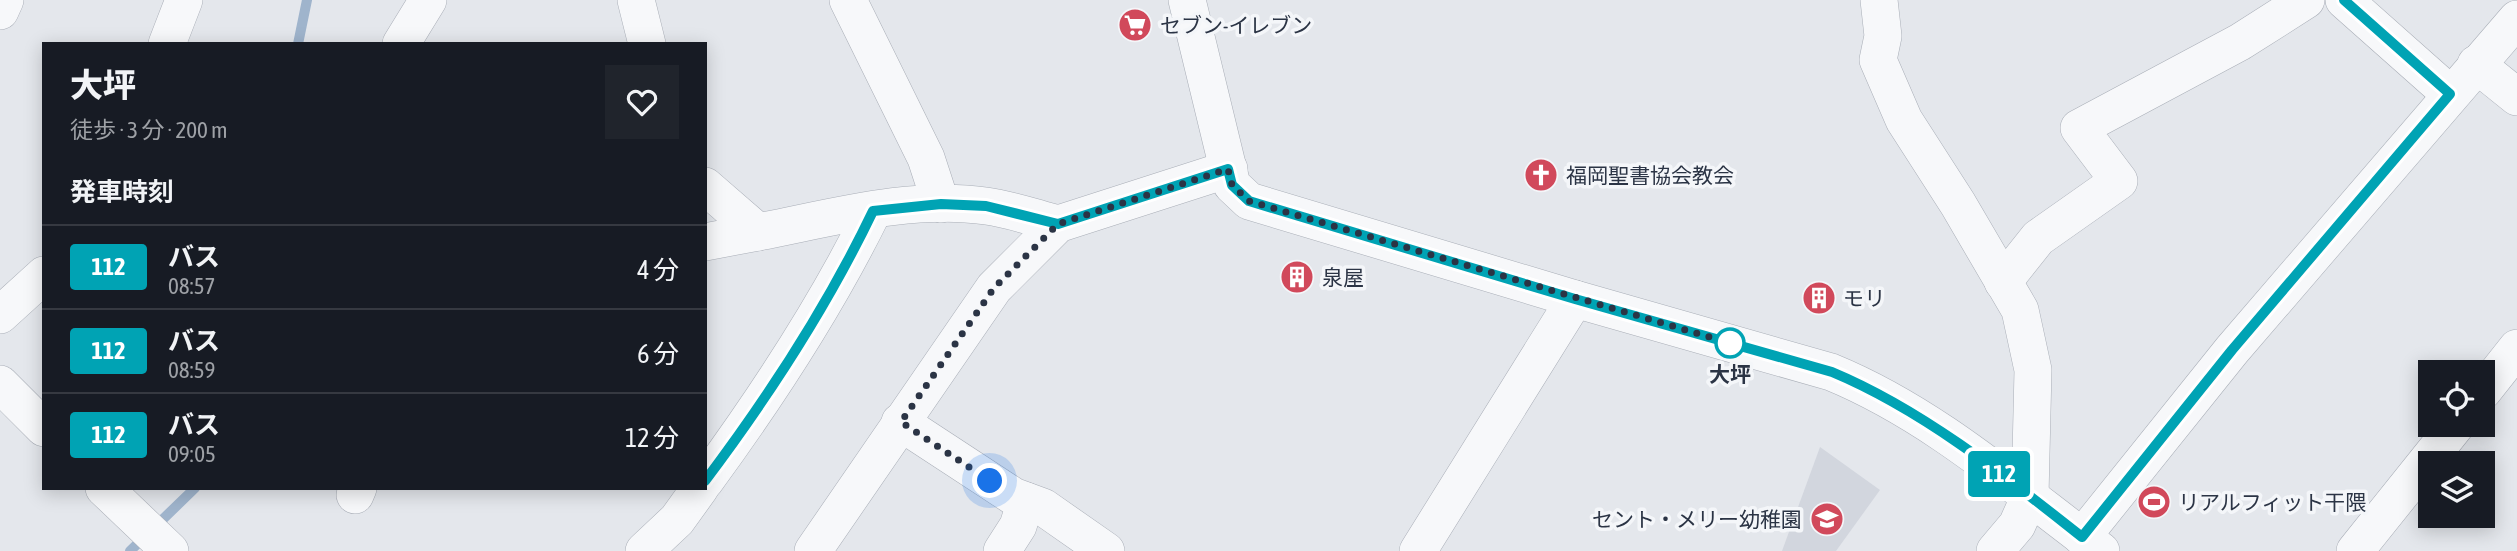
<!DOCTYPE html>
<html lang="ja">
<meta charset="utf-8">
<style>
body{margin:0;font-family:"Asap Condensed","Noto Sans JP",sans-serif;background:#20242c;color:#f1f3f6;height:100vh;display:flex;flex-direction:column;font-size:26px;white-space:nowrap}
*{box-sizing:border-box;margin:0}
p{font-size:23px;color:#9ea1a6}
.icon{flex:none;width:38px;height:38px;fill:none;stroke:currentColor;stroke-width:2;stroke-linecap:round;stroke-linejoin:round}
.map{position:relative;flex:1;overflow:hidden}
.details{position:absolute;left:42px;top:42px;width:665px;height:448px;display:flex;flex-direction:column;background:#171b24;border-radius:0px;box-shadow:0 4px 18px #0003}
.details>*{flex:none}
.badge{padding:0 14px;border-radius:5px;font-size:24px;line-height:46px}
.controls{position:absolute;left:2418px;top:360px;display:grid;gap:14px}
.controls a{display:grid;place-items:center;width:77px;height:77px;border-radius:0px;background:#171b24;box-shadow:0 4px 18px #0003;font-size:35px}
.you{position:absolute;width:35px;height:35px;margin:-18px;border:5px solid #fff;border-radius:50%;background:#1a73e8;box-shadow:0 0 0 10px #1a73e833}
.map>.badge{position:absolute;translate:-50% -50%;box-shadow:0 0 0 4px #fff}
h2{padding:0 28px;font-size:26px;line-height:63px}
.round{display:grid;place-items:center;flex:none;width:74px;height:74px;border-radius:0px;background:#20242c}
.headline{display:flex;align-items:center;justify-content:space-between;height:119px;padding:0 28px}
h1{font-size:33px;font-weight:800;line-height:52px}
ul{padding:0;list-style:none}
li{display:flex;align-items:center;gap:21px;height:84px;padding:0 28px;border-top:2px solid #363941}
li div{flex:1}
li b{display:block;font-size:26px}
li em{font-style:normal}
li .badge{min-width:77px;font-weight:700;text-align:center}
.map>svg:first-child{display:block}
.built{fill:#d2d6de}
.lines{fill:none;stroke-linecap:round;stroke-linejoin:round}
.stream{stroke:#9fb4cc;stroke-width:10}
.minor-casing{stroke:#a9aeb7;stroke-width:38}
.minor{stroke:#f7f8fa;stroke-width:37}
.line-casing{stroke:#fff;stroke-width:16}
.line{stroke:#00a3b4;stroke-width:10}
.walk{stroke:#2b3445;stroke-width:7;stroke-dasharray:0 12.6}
.stop-dot{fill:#fff;stroke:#00a3b4;stroke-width:3.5}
.labels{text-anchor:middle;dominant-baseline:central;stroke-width:7;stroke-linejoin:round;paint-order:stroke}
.poi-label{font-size:21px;fill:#2b3445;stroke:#f4f6f9;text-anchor:start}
.stop-label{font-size:21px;font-weight:bold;fill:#2b3445;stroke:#f4f6f9}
</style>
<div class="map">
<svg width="2517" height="551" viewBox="0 0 2517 551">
<rect width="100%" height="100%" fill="#e4e7ec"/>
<!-- built -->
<path class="built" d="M1820,447L1880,490L1836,551H1782Z"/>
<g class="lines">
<!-- stream -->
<g class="stream">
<path d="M298,44L307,0"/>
<path d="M130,551L195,488"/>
</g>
<defs>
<g id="minor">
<path d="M636,0L647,44"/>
<path d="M848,0L926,158L941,204"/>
<path d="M1187,0L1232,185L1249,201L1575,299L1831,372C1931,413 2015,487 2101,551"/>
<path d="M1879,0L1883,36L1878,60L1904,120L1958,204L2020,310L2033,370L2030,496L2017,525L1995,551"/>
<path d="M2344,0L2450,94"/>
<path d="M0,11L5,0"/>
<path d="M167,44L184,0"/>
<path d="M401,44L428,0"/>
<path d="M2476,64L2517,97"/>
<path d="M705,186L758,232C831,218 911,195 986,206C1010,209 1035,218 1058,224"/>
<path d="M705,242L758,232"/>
<path d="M2003,282L2038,238L2119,181L2079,128L2240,42L2306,0"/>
<path d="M0,315L44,275"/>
<path d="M0,384L44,428"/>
<path d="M2483,391L2517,348"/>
<path d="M900,422L1013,496L1043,507L1106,551"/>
<path d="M705,481C768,395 826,307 873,211"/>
<path d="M104,488L170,551"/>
<path d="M355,495L358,488"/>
<path d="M2082,537L2232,350L2517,19"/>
<path d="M644,551L677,520L700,488"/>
<path d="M813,551L994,288L1058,224L1229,169"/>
<path d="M1002,551L1018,526L1026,501"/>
<path d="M1418,551L1575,299"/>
<path d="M2355,551L2456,425"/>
</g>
</defs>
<!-- minor casing -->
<use href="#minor" class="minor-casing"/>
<!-- minor -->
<use href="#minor" class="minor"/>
</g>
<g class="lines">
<defs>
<path id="line" d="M705,481C769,396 827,307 873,211L941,204L986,206L1058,224L1228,169L1232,185L1249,201L1575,299L1832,372C1923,410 2005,476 2082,537L2232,350L2450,94L2344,0"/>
</defs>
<!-- line casing -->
<use href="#line" class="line-casing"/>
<!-- line -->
<use href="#line" class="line"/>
<!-- walk -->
<path class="walk" d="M990,481L901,422L994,288L1058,224L1228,169L1232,185L1249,201L1730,343"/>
</g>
<!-- icons -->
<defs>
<symbol id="supermarket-disc" viewBox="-11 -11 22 22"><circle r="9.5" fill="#d1495b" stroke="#f4f6f9"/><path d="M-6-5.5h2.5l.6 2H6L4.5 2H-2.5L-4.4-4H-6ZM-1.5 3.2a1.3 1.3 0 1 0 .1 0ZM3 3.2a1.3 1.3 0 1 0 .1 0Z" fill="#fff"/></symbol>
<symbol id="church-disc" viewBox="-11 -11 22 22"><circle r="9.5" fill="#d1495b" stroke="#f4f6f9"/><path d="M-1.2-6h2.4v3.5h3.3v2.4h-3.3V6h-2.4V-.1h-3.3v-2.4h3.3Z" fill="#fff"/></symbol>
<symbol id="building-disc" viewBox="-11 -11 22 22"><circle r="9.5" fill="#d1495b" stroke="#f4f6f9"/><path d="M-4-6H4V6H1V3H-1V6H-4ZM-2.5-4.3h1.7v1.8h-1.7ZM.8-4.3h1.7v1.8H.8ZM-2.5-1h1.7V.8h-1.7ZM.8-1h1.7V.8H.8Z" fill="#fff"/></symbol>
<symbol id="stadium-disc" viewBox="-11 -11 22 22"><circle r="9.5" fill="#d1495b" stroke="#f4f6f9"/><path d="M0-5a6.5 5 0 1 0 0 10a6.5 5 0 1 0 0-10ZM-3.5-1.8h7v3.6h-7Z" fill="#fff"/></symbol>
<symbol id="school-disc" viewBox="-11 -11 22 22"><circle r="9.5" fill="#d1495b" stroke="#f4f6f9"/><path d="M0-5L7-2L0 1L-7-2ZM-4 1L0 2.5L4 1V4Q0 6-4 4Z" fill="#fff"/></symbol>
</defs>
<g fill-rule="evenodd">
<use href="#supermarket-disc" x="1116" y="6" width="38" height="38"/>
<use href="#church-disc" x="1522" y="156" width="38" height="38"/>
<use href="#building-disc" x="1278" y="258" width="38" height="38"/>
<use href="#building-disc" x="1800" y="279" width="38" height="38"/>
<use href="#stadium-disc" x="2135" y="483" width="38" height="38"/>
<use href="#school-disc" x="1808" y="500" width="38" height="38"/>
</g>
<!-- markers -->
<circle class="stop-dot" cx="1730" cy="343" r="14"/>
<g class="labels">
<!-- poi labels -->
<g class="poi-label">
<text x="1160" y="25">セブン-イレブン</text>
<text x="1566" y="175">福岡聖書協会教会</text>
<text x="1322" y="277">泉屋</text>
<text x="1843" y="298">モリ</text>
<text x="2178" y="502">リアルフィット干隈</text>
<text x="1802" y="519" text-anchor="end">セント・メリー幼稚園</text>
</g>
<!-- stop labels -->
<g class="stop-label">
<text x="1730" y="374">大坪</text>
</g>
</g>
</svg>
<div class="controls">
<a><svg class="icon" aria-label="locate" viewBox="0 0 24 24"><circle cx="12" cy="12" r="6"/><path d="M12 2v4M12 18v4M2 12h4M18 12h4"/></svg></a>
<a><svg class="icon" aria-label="layers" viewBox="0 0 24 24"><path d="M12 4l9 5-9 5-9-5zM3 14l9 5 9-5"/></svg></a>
</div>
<div class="you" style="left:990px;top:481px"></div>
<b class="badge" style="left:1999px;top:474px;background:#00a3b4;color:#fff">112</b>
<section class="details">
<div class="headline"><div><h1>大坪</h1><p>徒歩 · 3 分 · 200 m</p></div><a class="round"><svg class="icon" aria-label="heart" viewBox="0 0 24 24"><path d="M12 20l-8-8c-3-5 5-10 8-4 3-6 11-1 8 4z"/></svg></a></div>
<h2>発車時刻</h2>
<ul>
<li><span class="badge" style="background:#00a3b4;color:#fff">112</span><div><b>バス</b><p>08:57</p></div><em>4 分</em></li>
<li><span class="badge" style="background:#00a3b4;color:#fff">112</span><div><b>バス</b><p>08:59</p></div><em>6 分</em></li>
<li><span class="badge" style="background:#00a3b4;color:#fff">112</span><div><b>バス</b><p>09:05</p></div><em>12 分</em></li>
</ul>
</section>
</div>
